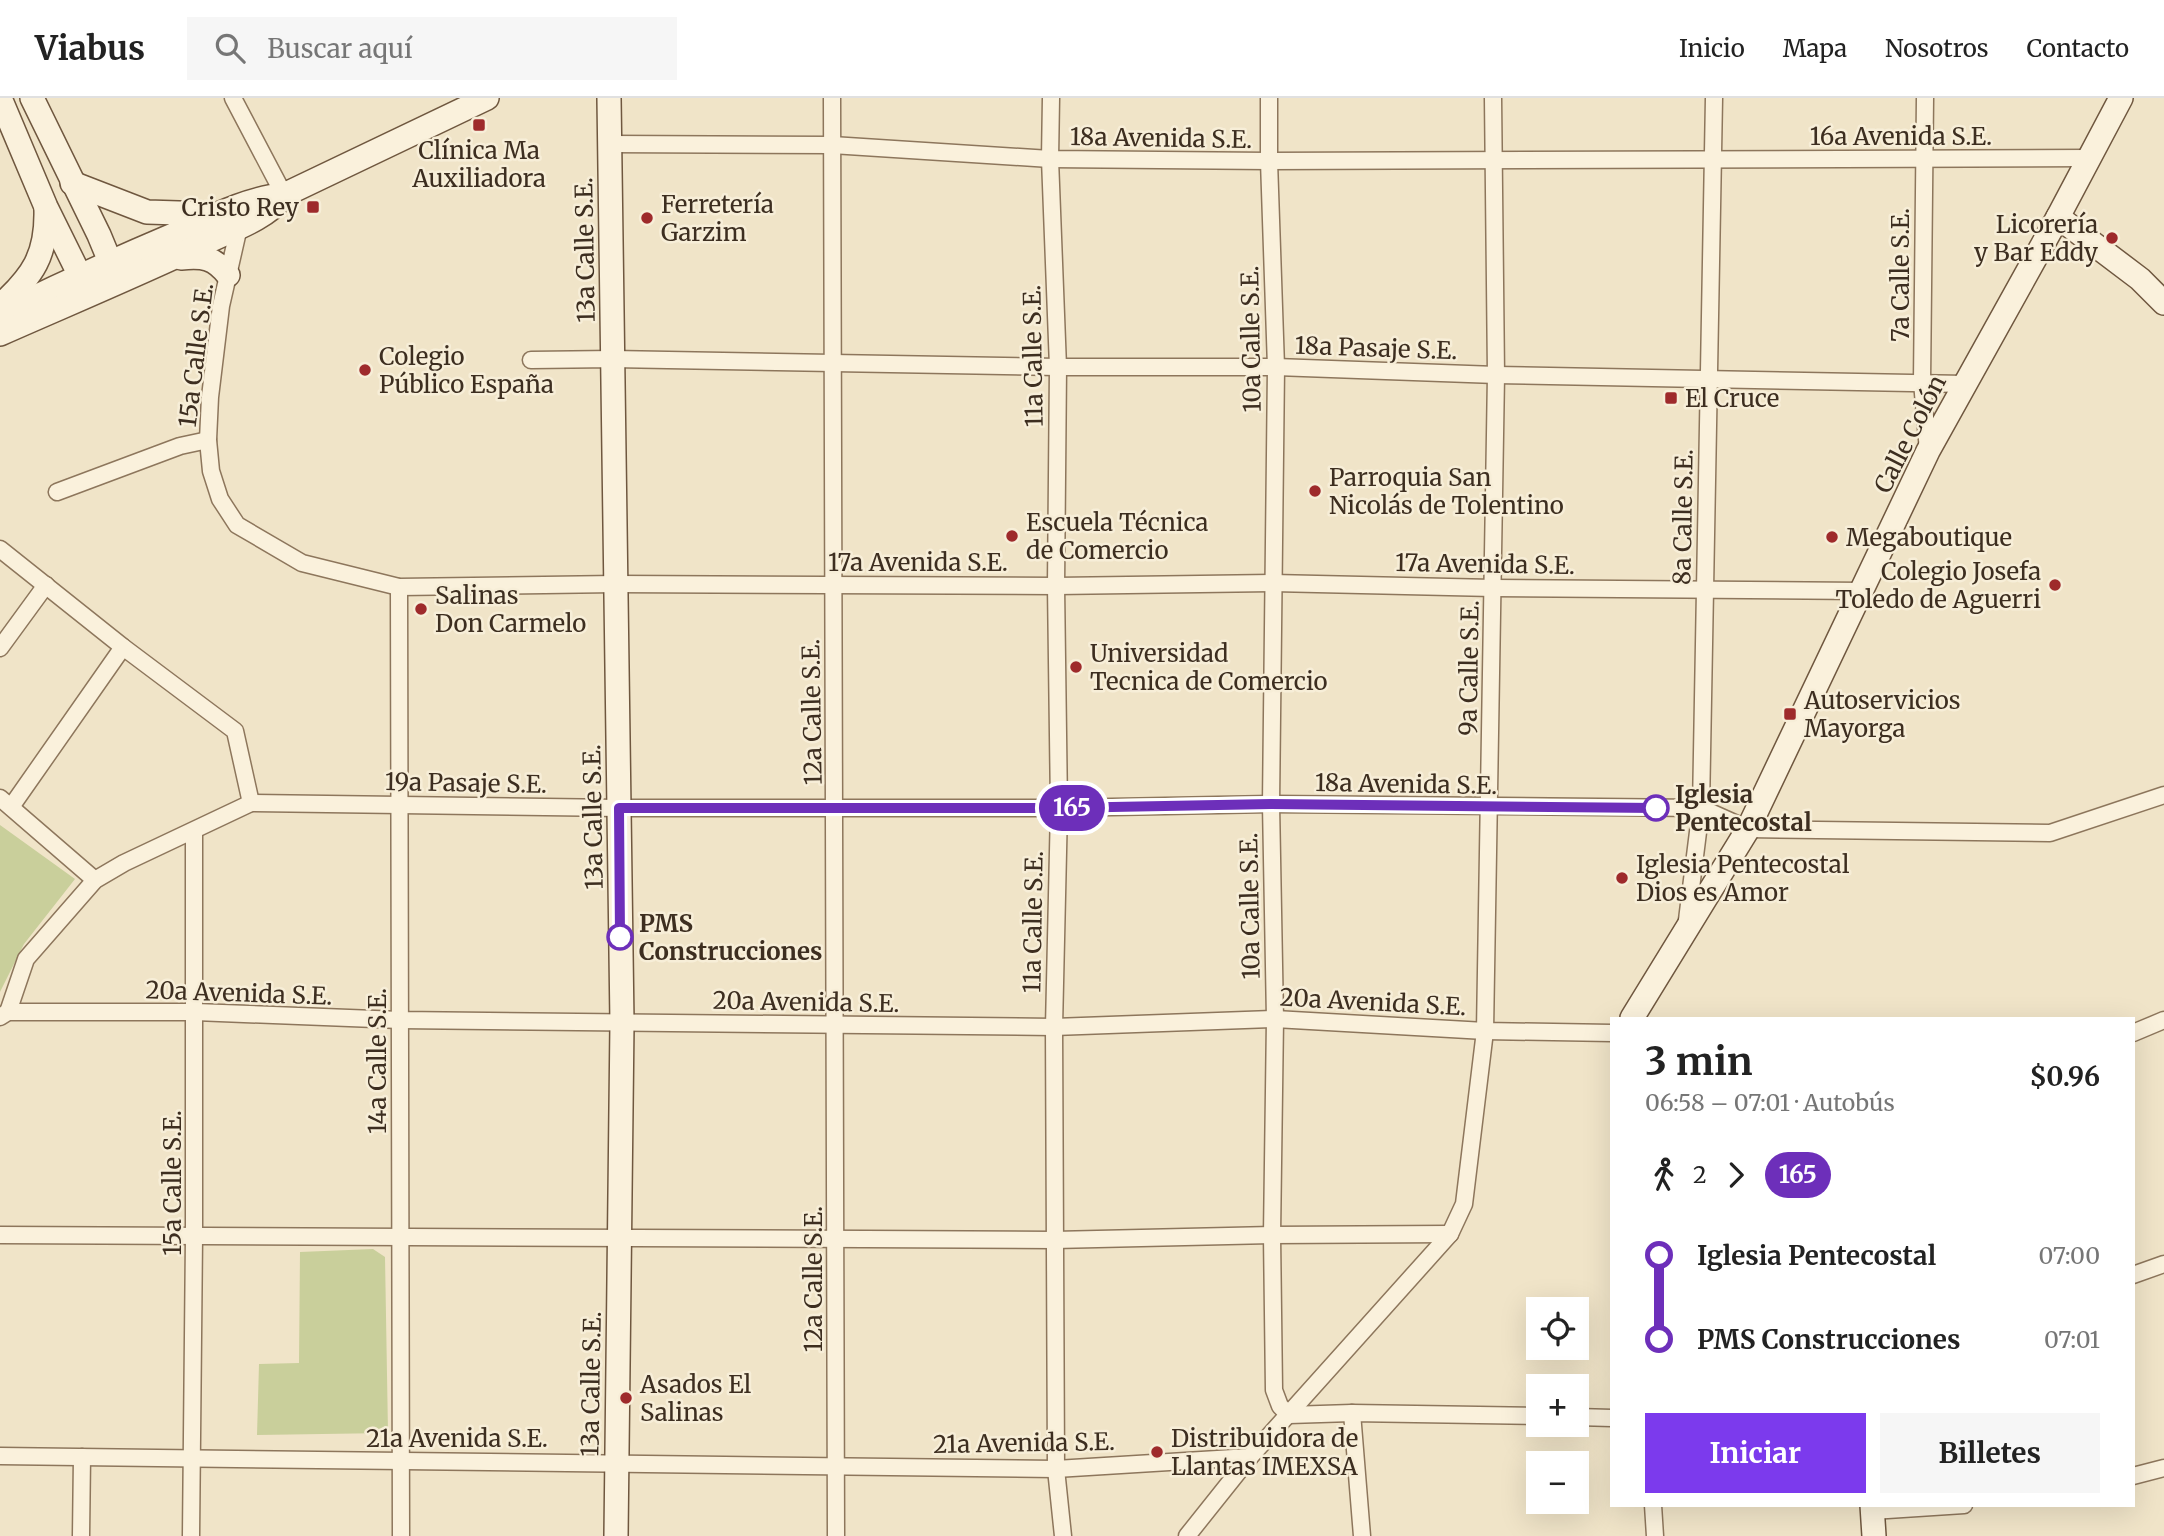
<!DOCTYPE html>
<html lang="es">
<meta charset="utf-8">
<style>
body{margin:0;font-family:Merriweather,serif;background:#f6f6f6;color:#222;height:100vh;display:flex;flex-direction:column;font-size:26px;white-space:nowrap}
*{box-sizing:border-box;margin:0}
p{font-size:23px;color:#767676}
.icon{flex:none;width:38px;height:38px;fill:none;stroke:currentColor;stroke-width:2;stroke-linecap:round;stroke-linejoin:round}
.map{position:relative;flex:1;overflow:hidden}
.side{position:absolute;left:1610px;top:919px;width:525px;height:490px;display:flex;flex-direction:column;background:#fff;border-radius:0px;box-shadow:0 7px 28px #0002}
.side>*{flex:none}
.badge{padding:0 14px;border-radius:23px;font-size:24px;line-height:46px}
.controls{position:absolute;left:1526px;top:1199px;display:grid;gap:14px}
.controls a{display:grid;place-items:center;width:63px;height:63px;border-radius:0px;background:#fff;box-shadow:0 7px 28px #0002;font-size:35px}
.map>.badge{position:absolute;translate:-50% -50%;box-shadow:0 0 0 4px #fff}
.legs{display:flex;align-items:center;gap:10px;height:77px;padding:0 35px;font-size:23px}
.legs p{margin-inline-start:auto}
.summary{display:flex;align-items:center;justify-content:space-between;height:119px;padding:0 35px}
h1{font-size:38px;font-weight:700;line-height:52px}
.primary-button{display:flex;gap:14px;margin-top:auto;padding:14px 35px}
.primary-button a{flex:1;height:80px;border-radius:0px;background:#7c3aed;color:#fff;font-size:28px;font-weight:700;line-height:80px;text-align:center}
.primary-button a+a{background:#f6f6f6;color:#222}
ul{padding:0 35px;list-style:none}
li{display:flex;align-items:center;gap:24px;height:84px;font-size:26px}
li i{display:grid;place-items:center;width:10px;height:100%;margin:0 9px;background:currentColor}
li i::after{content:'';width:18px;height:18px;margin:-9px;border:5px solid;border-radius:50%;background:#fff}
li p{margin-inline-start:auto}
li:first-child i{background:linear-gradient(#0000 50%,currentColor 0)}
li:last-child i{background:linear-gradient(currentColor 50%,#0000 0)}
header{display:flex;align-items:center;gap:42px;box-sizing:border-box;height:98px;padding:0 35px;background:#fff;border-bottom:2px solid #e0e0e0}
header strong{font-size:33px}
nav{display:flex;gap:38px;margin-inline-start:auto;font-size:24px}
.search{width:490px;height:63px;background:#f6f6f6;display:flex;align-items:center;gap:18px;box-sizing:border-box;padding:0 24px;border-radius:0px;color:#767676;font-size:26px}
.map>svg:first-child{display:block}
.green{fill:#c9cf9b}
.lines{fill:none;stroke-linecap:round;stroke-linejoin:round}
.street-casing{stroke:#8d765c;stroke-width:19}
.secondary-casing{stroke:#6f573f;stroke-width:26}
.street{stroke:#faf1dc;stroke-width:16}
.secondary{stroke:#faf1dc;stroke-width:23}
.line-1-casing{stroke:#fff;stroke-width:16}
.line-1{stroke:#6d2fba;stroke-width:10}
.poi-dot{fill:#9e2a2b;stroke:#f7eed8;stroke-width:2.5}
.stop-1-dot{fill:#fff;stroke:#6d2fba;stroke-width:3.5}
.labels{text-anchor:middle;dominant-baseline:central;stroke-width:5;stroke-linejoin:round;paint-order:stroke}
.street-label{font-size:24px;fill:#3d2e20;stroke:#f7eed8}
.poi-label{font-size:24px;fill:#3d2e20;stroke:#f7eed8;text-anchor:start}
.stop-label{font-size:24px;font-weight:bold;fill:#3d2e20;stroke:#f7eed8;text-anchor:start}
</style>
<header>
<strong>Viabus</strong>
<div class="search"><svg class="icon" aria-label="search" viewBox="0 0 24 24"><circle cx="10" cy="10" r="6"/><path d="M15 15l6 6"/></svg>Buscar aquí</div>
<nav><a>Inicio</a><a>Mapa</a><a>Nosotros</a><a>Contacto</a></nav>
</header>
<div class="map">
<svg width="2164" height="1438" viewBox="0 0 2164 1438">
<rect width="100%" height="100%" fill="#f0e4c8"/>
<!-- green -->
<g class="green">
<path d="M0,727L75,781L24,846L0,894Z"/>
<path d="M373,1151L385,1159L388,1335L257,1337L259,1266L299,1265L300,1154Z"/>
</g>
<g class="lines">
<defs>
<g id="street">
<path d="M233,0L284,97"/>
<path d="M832,0L836,1438"/>
<path d="M1051,0L1050,61L1058,269L1056,488L1059,710L1054,929L1056,1371L1063,1438"/>
<path d="M1269,0V63L1276,269L1271,706L1275,921L1272,1137L1274,1292L1280,1308L1289,1317L1352,1315L1538,1318"/>
<path d="M1925,0L1922,284L1928,353"/>
<path d="M610,46L832,47L1050,61L1269,63L2090,60"/>
<path d="M239,129L221,208L210,299L208,342L211,373L220,401L237,427L302,465L399,489L616,486L1056,488L1273,485L1493,490L1863,493"/>
<path d="M531,262L613,261L1058,269H1276L1496,277L1965,286"/>
<path d="M57,394L180,348L208,342"/>
<path d="M0,451L123,549L235,633L251,705"/>
<path d="M399,489L401,1438"/>
<path d="M0,550L46,487"/>
<path d="M0,700L95,782"/>
<path d="M11,709L123,549"/>
<path d="M1687,822L1701,710L1714,0"/>
<path d="M8,914L26,861L95,782L124,765L251,705L619,710H1059L1271,706L1701,710L1748,731L2050,735L2164,697"/>
<path d="M0,919L8,914H195L400,922L1054,929L1275,921L1485,933L1612,935"/>
<path d="M2133,935L2164,922"/>
<path d="M0,1137L1054,1142L1272,1137L1450,1136"/>
<path d="M2133,1177L2164,1166"/>
<path d="M1352,1315L1362,1438"/>
<path d="M1577,1319L1612,1320"/>
<path d="M0,1358L1056,1371L1250,1359"/>
<path d="M2133,1378L2164,1370"/>
<path d="M1653,1407L1655,1438"/>
<path d="M1872,1413L1964,1407"/>
<path d="M81,1438L82,1359"/>
<path d="M191,1438L194,1139V733"/>
<path d="M1187,1438L1250,1359L1450,1136L1464,1106L1485,933L1496,277L1493,0"/>
</g>
<g id="secondary">
<path d="M0,0L46,109L85,188"/>
<path d="M32,0L99,137L116,178"/>
<path d="M609,0L622,925L616,1438"/>
<path d="M72,85L147,114L211,116"/>
<path d="M2058,119L2140,181L2164,205"/>
<path d="M181,160C203,158 214,159 228,177"/>
<path d="M0,208C33,178 47,157 46,112"/>
<path d="M0,216C57,188 114,162 173,137C208,121 246,100 284,97L487,0"/>
<path d="M0,236C68,206 137,177 205,145C231,132 264,122 282,100"/>
<path d="M1632,920L1748,731L1928,353L2058,119L2121,0"/>
<path d="M1872,1407L1874,1438"/>
</g>
</defs>
<!-- street casing -->
<use href="#street" class="street-casing"/>
<!-- secondary casing -->
<use href="#secondary" class="secondary-casing"/>
<!-- street -->
<use href="#street" class="street"/>
<!-- secondary -->
<use href="#secondary" class="secondary"/>
</g>
<g class="lines">
<defs>
<path id="line-1" d="M620,839L619,710H1059L1271,706L1656,710"/>
</defs>
<!-- line-1 casing -->
<use href="#line-1" class="line-1-casing"/>
<!-- line-1 -->
<use href="#line-1" class="line-1"/>
</g>
<!-- markers -->
<g class="poi-dot">
<rect x="472" y="20" width="14" height="14" rx="3.5"/>
<rect x="306" y="102" width="14" height="14" rx="3.5"/>
<circle cx="647" cy="120" r="7"/>
<circle cx="2112" cy="140" r="7"/>
<circle cx="365" cy="272" r="7"/>
<rect x="1664" y="293" width="14" height="14" rx="3.5"/>
<circle cx="1315" cy="393" r="7"/>
<circle cx="1012" cy="438" r="7"/>
<circle cx="1832" cy="439" r="7"/>
<circle cx="2055" cy="487" r="7"/>
<circle cx="421" cy="511" r="7"/>
<circle cx="1076" cy="569" r="7"/>
<rect x="1783" y="609" width="14" height="14" rx="3.5"/>
<circle cx="1622" cy="780" r="7"/>
<circle cx="626" cy="1300" r="7"/>
<circle cx="1157" cy="1354" r="7"/>
</g>
<g class="stop-1-dot">
<circle cx="1656" cy="710" r="12"/>
<circle cx="620" cy="839" r="12"/>
</g>
<g class="labels">
<!-- street labels -->
<g class="street-label">
<text x="1901" y="38">16a Avenida S.E.</text>
<text transform="translate(1161 40) rotate(1)">18a Avenida S.E.</text>
<text transform="translate(585 152) rotate(-91)">13a Calle S.E.</text>
<text transform="translate(1900 177) rotate(-90)">7a Calle S.E.</text>
<text transform="translate(1251 241) rotate(-91)">10a Calle S.E.</text>
<text transform="translate(1376 250) rotate(2)">18a Pasaje S.E.</text>
<text transform="translate(196 257) rotate(-83)">15a Calle S.E.</text>
<text transform="translate(1033 258) rotate(-91)">11a Calle S.E.</text>
<text transform="translate(1910 336) rotate(-63)">Calle Colón</text>
<text transform="translate(1683 419) rotate(-89)">8a Calle S.E.</text>
<text x="918" y="464">17a Avenida S.E.</text>
<text transform="translate(1485 466) rotate(1)">17a Avenida S.E.</text>
<text transform="translate(1469 570) rotate(-89)">9a Calle S.E.</text>
<text transform="translate(812 614) rotate(-91)">12a Calle S.E.</text>
<text transform="translate(466 685) rotate(1)">19a Pasaje S.E.</text>
<text transform="translate(1406 686) rotate(1)">18a Avenida S.E.</text>
<text transform="translate(593 719) rotate(-91)">13a Calle S.E.</text>
<text transform="translate(1250 808) rotate(-91)">10a Calle S.E.</text>
<text transform="translate(1033 824) rotate(-89)">11a Calle S.E.</text>
<text transform="translate(239 895) rotate(2)">20a Avenida S.E.</text>
<text transform="translate(806 904) rotate(1)">20a Avenida S.E.</text>
<text transform="translate(1373 904) rotate(3)">20a Avenida S.E.</text>
<text transform="translate(377 963) rotate(-90)">14a Calle S.E.</text>
<text transform="translate(172 1085) rotate(-90)">15a Calle S.E.</text>
<text transform="translate(813 1181) rotate(-90)">12a Calle S.E.</text>
<text transform="translate(591 1286) rotate(-89)">13a Calle S.E.</text>
<text x="457" y="1340">21a Avenida S.E.</text>
<text transform="translate(1024 1345) rotate(-1)">21a Avenida S.E.</text>
</g>
<!-- poi labels -->
<g class="poi-label">
<text x="479" y="52" text-anchor="middle">Clínica Ma<tspan x="479" dy="28">Auxiliadora</tspan></text>
<text x="661" y="106">Ferretería<tspan x="661" dy="28">Garzim</tspan></text>
<text x="299" y="109" text-anchor="end">Cristo Rey</text>
<text x="2098" y="126" text-anchor="end">Licorería<tspan x="2098" dy="28">y Bar Eddy</tspan></text>
<text x="379" y="258">Colegio<tspan x="379" dy="28">Público España</tspan></text>
<text x="1685" y="300">El Cruce</text>
<text x="1329" y="379">Parroquia San<tspan x="1329" dy="28">Nicolás de Tolentino</tspan></text>
<text x="1026" y="424">Escuela Técnica<tspan x="1026" dy="28">de Comercio</tspan></text>
<text x="1846" y="439">Megaboutique</text>
<text x="2041" y="473" text-anchor="end">Colegio Josefa<tspan x="2041" dy="28">Toledo de Aguerri</tspan></text>
<text x="435" y="497">Salinas<tspan x="435" dy="28">Don Carmelo</tspan></text>
<text x="1090" y="555">Universidad<tspan x="1090" dy="28">Tecnica de Comercio</tspan></text>
<text x="1804" y="602">Autoservicios<tspan x="1804" dy="28">Mayorga</tspan></text>
<text x="1636" y="766">Iglesia Pentecostal<tspan x="1636" dy="28">Dios es Amor</tspan></text>
<text x="640" y="1286">Asados El<tspan x="640" dy="28">Salinas</tspan></text>
<text x="1171" y="1340">Distribuidora de<tspan x="1171" dy="28">Llantas IMEXSA</tspan></text>
</g>
<!-- stop labels -->
<g class="stop-label">
<text x="1675" y="696">Iglesia<tspan x="1675" dy="28">Pentecostal</tspan></text>
<text x="639" y="825">PMS<tspan x="639" dy="28">Construcciones</tspan></text>
</g>
</g>
</svg>
<div class="controls">
<a><svg class="icon" aria-label="locate" viewBox="0 0 24 24"><circle cx="12" cy="12" r="6"/><path d="M12 2v4M12 18v4M2 12h4M18 12h4"/></svg></a>
<a>+</a>
<a>−</a>
</div>
<b class="badge" style="left:1072px;top:710px;background:#6d2fba;color:#fff">165</b>
<section class="side">
<div class="summary"><div><h1>3 min</h1><p>06:58 – 07:01 · Autobús</p></div><b>$0.96</b></div>
<div class="legs"><svg class="icon" aria-label="walk" viewBox="0 0 24 24"><circle cx="13" cy="4" r="2"/><path d="M13 8l-2 6 4 7M11 14l-3 7M7 12l3-4h3l4 4"/></svg>2<svg class="icon" aria-label="forward" viewBox="0 0 24 24"><path d="M9 5l7 7-7 7"/></svg><b class="badge" style="background:#6d2fba;color:#fff">165</b></div>
<ul>
<li><i style="color:#6d2fba"></i><b>Iglesia Pentecostal</b><p>07:00</p></li>
<li><i style="color:#6d2fba"></i><b>PMS Construcciones</b><p>07:01</p></li>
</ul>
<div class="primary-button"><a>Iniciar</a><a>Billetes</a></div>
</section>
</div>
